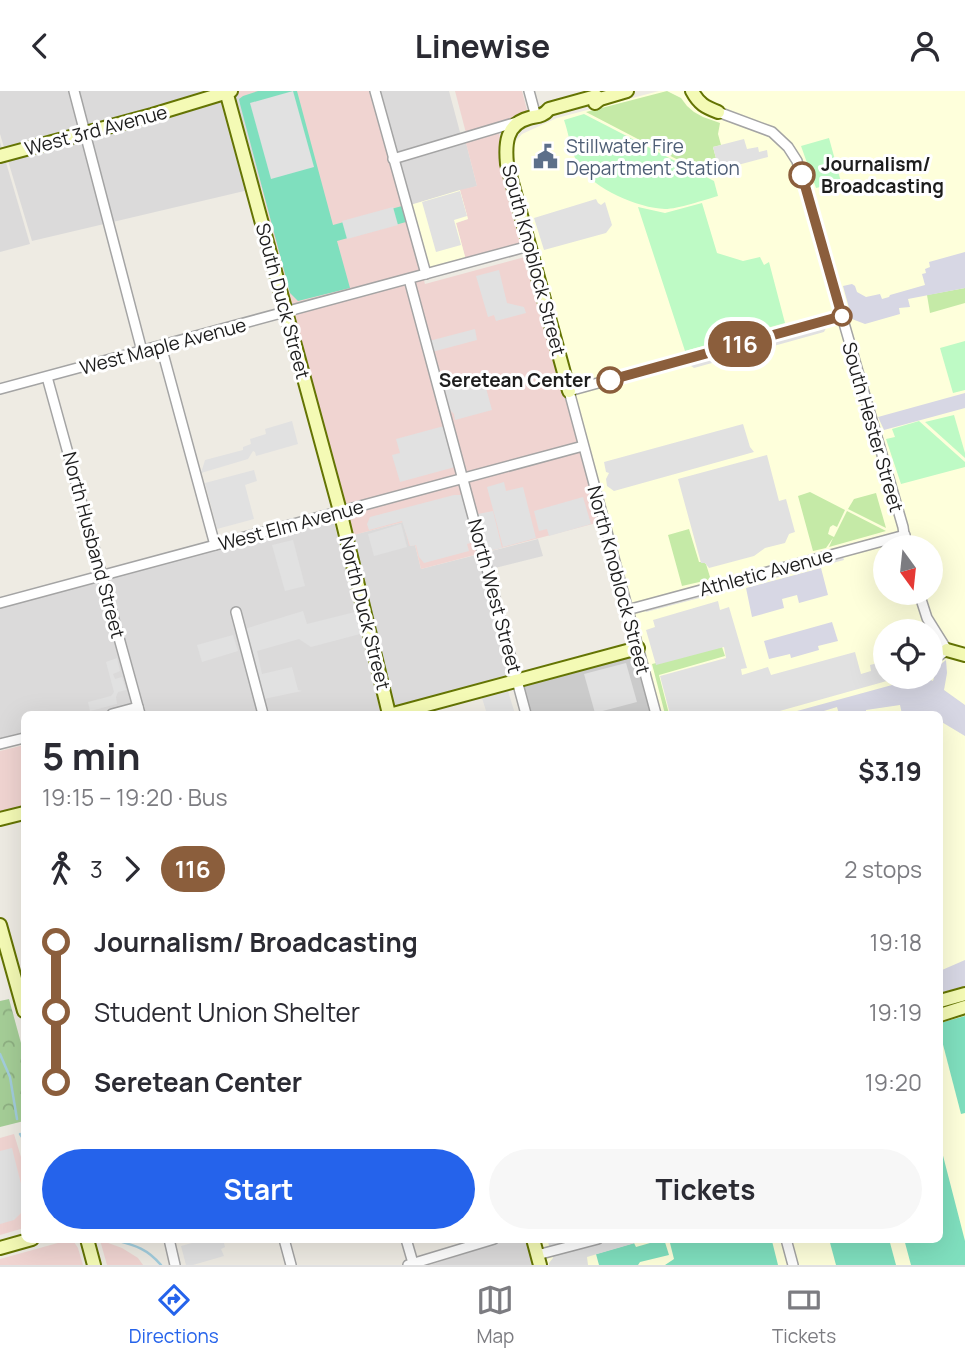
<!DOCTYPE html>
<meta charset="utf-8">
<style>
body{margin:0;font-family:Manrope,sans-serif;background:#f7f7f7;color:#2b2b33;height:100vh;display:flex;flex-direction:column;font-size:26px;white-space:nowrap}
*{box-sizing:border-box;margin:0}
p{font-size:23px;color:#7c7c81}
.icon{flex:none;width:38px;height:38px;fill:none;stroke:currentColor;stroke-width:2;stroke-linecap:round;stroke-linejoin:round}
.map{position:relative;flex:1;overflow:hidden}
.drawer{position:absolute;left:21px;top:620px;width:922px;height:532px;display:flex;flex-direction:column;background:#fff;border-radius:10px;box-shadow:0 7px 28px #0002}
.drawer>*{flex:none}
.badge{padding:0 14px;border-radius:23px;font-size:24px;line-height:46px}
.needle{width:46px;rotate:165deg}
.buttons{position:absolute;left:873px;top:444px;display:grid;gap:14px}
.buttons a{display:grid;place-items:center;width:70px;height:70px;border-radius:50%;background:#fff;box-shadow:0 7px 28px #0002;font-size:35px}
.map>.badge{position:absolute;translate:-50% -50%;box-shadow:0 0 0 4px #fff}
.legs{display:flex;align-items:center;gap:10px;height:77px;padding:0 21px;font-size:23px}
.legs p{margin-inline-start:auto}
.summary{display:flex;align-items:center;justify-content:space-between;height:119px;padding:0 21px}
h1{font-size:38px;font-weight:700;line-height:52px}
.cta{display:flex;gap:14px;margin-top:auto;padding:14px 21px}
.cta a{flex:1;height:80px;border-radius:42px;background:#2563eb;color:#fff;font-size:28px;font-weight:700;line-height:80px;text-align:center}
.cta a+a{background:#f7f7f7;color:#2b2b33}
ul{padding:0 21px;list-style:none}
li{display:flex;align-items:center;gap:24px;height:70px;font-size:26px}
li i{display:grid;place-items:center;width:10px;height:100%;margin:0 9px;background:currentColor}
li i::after{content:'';width:18px;height:18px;margin:-9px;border:5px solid;border-radius:50%;background:#fff}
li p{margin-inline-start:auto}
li:first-child i{background:linear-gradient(#0000 50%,currentColor 0)}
li:last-child i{background:linear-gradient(currentColor 50%,#0000 0)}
header{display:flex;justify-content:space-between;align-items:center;height:91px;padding:0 21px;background:#fff;font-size:32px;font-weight:700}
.tabs{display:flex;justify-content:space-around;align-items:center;height:98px;border-top:2px solid #e1e1e2;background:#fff;font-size:19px;color:#7c7c81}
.tabs a{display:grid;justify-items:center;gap:4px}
.tabs .on{color:#2563eb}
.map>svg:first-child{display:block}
.residential{fill:#dbdada}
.commercial{fill:#f0d4d1}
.education{fill:#feffdb;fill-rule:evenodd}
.religious{fill:#cbcbcb}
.grass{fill:#c5eaa7}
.forest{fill:url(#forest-crowns)}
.park{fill:#befac5}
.pitch{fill:#7fdfbe}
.parking{fill:#e1e1e1}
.plaza{fill:#d7d7e4}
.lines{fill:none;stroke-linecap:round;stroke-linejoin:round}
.stream{stroke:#a2cddd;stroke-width:2.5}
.street-casing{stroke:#a4a4a4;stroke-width:12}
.secondary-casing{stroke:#647403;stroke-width:16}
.street{stroke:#fff;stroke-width:9}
.secondary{stroke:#f4fab5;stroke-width:12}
.line-1-casing{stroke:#fff;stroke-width:16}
.line-1{stroke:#8b5e3c;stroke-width:10}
.stop-1-dot{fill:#fff;stroke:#8b5e3c;stroke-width:3.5}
.labels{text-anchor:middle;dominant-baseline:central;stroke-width:6;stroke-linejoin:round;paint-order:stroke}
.street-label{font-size:19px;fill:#1d1d1d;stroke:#fff}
.service-label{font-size:19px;fill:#4e5e75;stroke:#fff;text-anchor:start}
.stop-label{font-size:19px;font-weight:bold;fill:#1d1d1d;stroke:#fff;text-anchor:start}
</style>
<header><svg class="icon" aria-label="back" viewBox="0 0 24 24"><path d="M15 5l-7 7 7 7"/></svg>Linewise<svg class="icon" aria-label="person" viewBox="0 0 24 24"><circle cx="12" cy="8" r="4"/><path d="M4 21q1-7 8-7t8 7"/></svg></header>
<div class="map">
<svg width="965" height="1174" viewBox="0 0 965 1174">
<defs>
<pattern id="forest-crowns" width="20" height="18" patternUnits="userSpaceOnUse" patternTransform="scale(1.75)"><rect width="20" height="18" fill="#a5ce97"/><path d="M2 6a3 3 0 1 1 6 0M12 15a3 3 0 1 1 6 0" fill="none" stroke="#8eb082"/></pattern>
</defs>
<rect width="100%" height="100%" fill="#eeebe3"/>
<!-- residential -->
<g class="residential">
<path d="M0,0H449L461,45L389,66L32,150L0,43Z"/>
<path d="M465,48L477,95L407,115L393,68Z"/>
<path d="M0,51L30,153L0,161Z"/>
<path d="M333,427L380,620L368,623H24V642L0,649V517Z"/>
<path d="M403,431L410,455L415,454L421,478L538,448L543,465L487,479L516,591L391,623L346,446Z"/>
<path d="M509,1148H526L533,1174H430Z"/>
</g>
<!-- commercial -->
<g class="commercial">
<path d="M238,0H369L425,193L525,166L604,430L421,478L415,454L409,455L403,431L346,446Z"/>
<path d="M455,0H522L528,23L466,42Z"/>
<path d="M498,39L529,156L467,173L456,132L468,128L460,99L477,95L465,48Z"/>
<path d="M24,654V714L0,720V660Z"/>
<path d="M14,1043L24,1076V1137L0,1144V1047Z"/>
<path d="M100,1149L122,1157L138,1167L143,1174H107Z"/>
<path d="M65,1150L74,1151L78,1157L83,1174H0V1168Z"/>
</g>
<!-- education -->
<g class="education">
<path d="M659,0H965V1174H548L541,1148H940V623H656L509,63L514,52L522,43L557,27ZM886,457H931V502H886ZM886,541H931V586H886Z"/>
<path d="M460,99L468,128L456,132L467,173L426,183L407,115Z"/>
</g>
<!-- religious -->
<path class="religious" d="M639,557L656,623H525L516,591Z"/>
<!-- grass -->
<g class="grass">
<path d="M667,0L681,7L687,15L694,21L703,26L720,32L718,43L721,54L713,56L719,79L705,83L586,21Z"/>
<path d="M965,197V212L930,222L927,204Z"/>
<path d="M810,401L845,419L837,436L833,434L830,436L828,443L834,446L847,420L886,440L829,456L833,447L826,457L813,460L798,405Z"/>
<path d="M876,402L886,437L848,418L854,408Z"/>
<path d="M689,438L699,471H703L706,473L710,486L708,489L682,495L668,444Z"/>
<path d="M722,556L725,565L659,584L669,623H665L652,573Z"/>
</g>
<!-- forest -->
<path class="forest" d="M9,908L24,963V1030L0,1036V910Z"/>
<!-- park -->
<g class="park">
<path d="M584,23L714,90L718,105C704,109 678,118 665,118C638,117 594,98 579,75C571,62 569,43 564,29Z"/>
<path d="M829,47L841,91L816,97L801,55Z"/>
<path d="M702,112L717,162L743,170L760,166L764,174L769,171L785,232L685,260L638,116L665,122Z"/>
<path d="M965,250V299L953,302L940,257Z"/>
<path d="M954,324L965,362V367L925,331Z"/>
<path d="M919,330L965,371V376L901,393L886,348L895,346L892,338Z"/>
</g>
<!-- pitch -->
<g class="pitch">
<path d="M258,0H297L333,134L402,115L406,131L337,150L350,197L298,210L290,202L240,13L239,8L243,5Z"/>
<path d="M965,925V1022L961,1023L940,942V932Z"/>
<path d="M940,1053L965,1150V1174H911L904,1148H940Z"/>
<path d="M664,1148L669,1164L640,1171L638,1174H599L596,1163L634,1152L636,1156Z"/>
<path d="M669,1148H769L772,1150L778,1174H665L674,1168Z"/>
<path d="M829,1148H889L896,1174H836Z"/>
</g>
<!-- parking -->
<g class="parking">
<path d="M293,0L314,76L271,88L250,12Z"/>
<path d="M744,48L747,58L758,56L759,61L767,59L768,66L719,79L713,56Z"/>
<path d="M460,100L467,125L454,129L461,154L436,161L422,111Z"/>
<path d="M596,108L598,112L601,114L605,111L612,134L606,142L544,159L534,127Z"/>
<path d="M393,116L398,134L347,148L342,130Z"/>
<path d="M499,179L507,212L524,216L526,222L496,230L494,224L488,226L476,185Z"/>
<path d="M828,233L824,241L694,277L687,272Z"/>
<path d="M475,238L477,249L432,261L429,250Z"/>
<path d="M483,286L492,319L455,329L454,323L450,319L444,297Z"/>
<path d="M292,330L298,353L256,365L255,361L253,360L248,368L201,382L205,369L243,359V356L251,353L250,348L266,343L265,338Z"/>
<path d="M743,333L750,356L754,361L614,400L607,395L606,388L609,382L606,381L604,371Z"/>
<path d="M444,335L455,376L400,391L392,364L400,362L396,348Z"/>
<path d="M767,364L779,410L786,408L795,441L789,443L785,452L765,457L754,465L709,477L705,472H701L678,388Z"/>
<path d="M254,379L257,390L245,394L254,428L217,438L205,392Z"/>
<path d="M504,391L506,400L523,396L536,447L503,456L487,396Z"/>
<path d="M454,404H462L474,451L467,453L469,460L424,472L419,466L416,454L410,455L402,430L369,439L367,433L370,426Z"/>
<path d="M583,406L591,433L549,445L547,438L539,440L534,420Z"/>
<path d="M493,420L502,457L488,460L478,423Z"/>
<path d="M401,433L407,456L374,465L368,443Z"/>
<path d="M293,449L305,495L285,500L272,454Z"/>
<path d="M843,466L844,469L646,521L645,519Z"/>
<path d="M718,510L720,519L729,516L747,577L741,578L742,584L768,576L771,584L855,561L861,583L871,580L870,574L885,570L886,586H901L769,623H670L660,585L726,567L724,556L656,574L646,539L655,536L653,529Z"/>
<path d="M303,520L307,533L355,521L360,543L311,556L299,548L257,560L262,583L292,576L298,599L302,600L264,608L263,602L258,603L241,539Z"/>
<path d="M233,544L238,560L202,571L197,554Z"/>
<path d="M117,567L120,580L113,583L115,588L122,586L126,599L118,601L116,606L117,613L90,620L88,611L111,605L114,601L106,571Z"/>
<path d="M626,572L637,611L595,622L584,583Z"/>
<path d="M508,600L515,623H487L482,607Z"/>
<path d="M12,1057L24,1105V1119L14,1129L0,1133V1060Z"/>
<path d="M206,1148H223L225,1156L221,1158L224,1165L193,1174H186L181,1155Z"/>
<path d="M547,1148H649L587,1166L588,1174H549V1172L553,1167Z"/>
</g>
<!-- plaza -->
<g class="plaza">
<path d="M965,161V197L908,208L910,216L899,217L900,223L865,233L852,228L843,195L852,193L855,195L857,201L866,206L880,203L882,208L889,206L890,204L925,194L922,183L926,182L925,178L930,176L929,171Z"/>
<path d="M965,302V317L884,339L878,326Z"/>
<path d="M821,477L828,504L799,512L797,504L782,508L784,517L752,526L746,497Z"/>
<path d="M832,531L838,550L818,555L819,559L791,567L790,563L769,568L764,550Z"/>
<path d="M946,569L947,582L944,599L965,614V645L940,630V623H902L900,614L866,619V623H839L837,616L814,623H786L914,588L925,587L933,590L935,583L934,575L941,573Z"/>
<path d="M965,869V895L940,902V875L942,879Z"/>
</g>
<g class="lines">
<!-- stream -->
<g class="stream">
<path d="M0,963L10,986L17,1028"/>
<path d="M20,1043L24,1049"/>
<path d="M111,1148C133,1154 146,1156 161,1174"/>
</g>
<defs>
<g id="street">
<path d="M74,0L142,260"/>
<path d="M375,0L426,183"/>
<path d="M529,0L536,26"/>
<path d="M718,21L772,41L788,56L797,70L903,436L906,457"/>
<path d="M393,68L517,31"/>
<path d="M409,188L526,623"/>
<path d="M161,255L215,454"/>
<path d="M47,286L140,623"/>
<path d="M0,298L529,155"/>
<path d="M919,502L927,527L947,559L937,566L931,568"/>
<path d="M0,512L583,355"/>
<path d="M627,519L905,444"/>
<path d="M236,521L263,623"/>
<path d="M112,623L138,616"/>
<path d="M656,623L569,300L841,225"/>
<path d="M0,653L24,647"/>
<path d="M169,1148L175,1174"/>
<path d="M284,1148L291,1174"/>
<path d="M406,1148L413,1172"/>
<path d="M786,1148L793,1174"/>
<path d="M537,1164L598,1148"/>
<path d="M408,1174L494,1148"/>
</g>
<g id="secondary">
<path d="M226,0L340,420L389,623"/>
<path d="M692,0C699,13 705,16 718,21"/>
<path d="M595,12L600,8L627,0"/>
<path d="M0,65L152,24L231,0"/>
<path d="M569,300L507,73C505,53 506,33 529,27C537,25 544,25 549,18L596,5L600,8"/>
<path d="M947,559L965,564"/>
<path d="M393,623L638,557"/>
<path d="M0,728L24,722"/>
<path d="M0,834L24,920"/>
<path d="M940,910L965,903"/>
<path d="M940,924L965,916"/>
<path d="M87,1148L94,1174"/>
<path d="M533,1148L540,1174"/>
<path d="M0,1157L32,1148"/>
</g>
</defs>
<!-- street casing -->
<use href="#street" class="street-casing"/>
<!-- secondary casing -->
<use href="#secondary" class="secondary-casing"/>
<!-- street -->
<use href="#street" class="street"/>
<!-- secondary -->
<use href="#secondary" class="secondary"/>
</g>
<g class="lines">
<defs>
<path id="line-1" d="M610,289L842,225L802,84"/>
</defs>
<!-- line-1 casing -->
<use href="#line-1" class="line-1-casing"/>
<!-- line-1 -->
<use href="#line-1" class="line-1"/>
</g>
<!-- icons -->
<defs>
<symbol id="civic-bare" viewBox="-9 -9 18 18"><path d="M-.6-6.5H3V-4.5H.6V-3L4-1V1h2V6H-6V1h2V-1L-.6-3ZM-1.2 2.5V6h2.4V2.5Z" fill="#5c6f8a" stroke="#fff" stroke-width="2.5" paint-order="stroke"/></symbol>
</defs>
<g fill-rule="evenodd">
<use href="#civic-bare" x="528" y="48" width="35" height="35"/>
</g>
<!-- markers -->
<g class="stop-1-dot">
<circle cx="802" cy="84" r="12"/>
<circle cx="842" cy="225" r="9"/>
<circle cx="610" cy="289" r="12"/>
</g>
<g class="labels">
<!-- street labels -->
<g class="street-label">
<text transform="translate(96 39) rotate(-15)">West 3rd Avenue</text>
<text transform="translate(534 169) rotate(75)">South Knoblock Street</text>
<text transform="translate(283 210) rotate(75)">South Duck Street</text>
<text transform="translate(163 255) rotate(-15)">West Maple Avenue</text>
<text transform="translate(873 336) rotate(74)">South Hester Street</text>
<text transform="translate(291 434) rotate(-15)">West Elm Avenue</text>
<text transform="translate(94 454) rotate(75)">North Husband Street</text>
<text transform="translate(766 481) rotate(-15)">Athletic Avenue</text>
<text transform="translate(619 489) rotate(75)">North Knoblock Street</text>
<text transform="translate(495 505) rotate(75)">North West Street</text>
<text transform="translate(365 522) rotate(76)">North Duck Street</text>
</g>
<!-- service labels -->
<g class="service-label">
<text x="566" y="55">Stillwater Fire<tspan x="566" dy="22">Department Station</tspan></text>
</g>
<!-- stop labels -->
<g class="stop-label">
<text x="821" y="73">Journalism/<tspan x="821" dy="22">Broadcasting</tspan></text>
<text x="591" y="289" text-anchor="end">Seretean Center</text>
</g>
</g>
</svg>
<div class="buttons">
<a><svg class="needle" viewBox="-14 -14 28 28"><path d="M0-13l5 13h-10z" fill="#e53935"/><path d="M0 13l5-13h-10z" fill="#7c7c81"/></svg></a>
<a><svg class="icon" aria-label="locate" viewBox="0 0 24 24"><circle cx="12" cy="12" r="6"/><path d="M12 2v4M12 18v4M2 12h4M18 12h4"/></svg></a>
</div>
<b class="badge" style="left:740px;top:253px;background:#8b5e3c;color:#fff">116</b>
<section class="drawer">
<div class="summary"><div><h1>5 min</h1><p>19:15 – 19:20 · Bus</p></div><b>$3.19</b></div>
<div class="legs"><svg class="icon" aria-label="walk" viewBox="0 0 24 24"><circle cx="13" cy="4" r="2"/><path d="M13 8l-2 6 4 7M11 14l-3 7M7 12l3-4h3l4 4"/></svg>3<svg class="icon" aria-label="forward" viewBox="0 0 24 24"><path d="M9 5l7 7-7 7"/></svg><b class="badge" style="background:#8b5e3c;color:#fff">116</b><p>2 stops</p></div>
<ul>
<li><i style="color:#8b5e3c"></i><b>Journalism/ Broadcasting</b><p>19:18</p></li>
<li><i style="color:#8b5e3c"></i><span>Student Union Shelter</span><p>19:19</p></li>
<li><i style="color:#8b5e3c"></i><b>Seretean Center</b><p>19:20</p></li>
</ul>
<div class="cta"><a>Start</a><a>Tickets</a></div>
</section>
</div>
<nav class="tabs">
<a class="on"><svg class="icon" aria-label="directions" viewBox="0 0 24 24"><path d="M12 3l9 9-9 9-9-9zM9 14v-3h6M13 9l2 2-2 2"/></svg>Directions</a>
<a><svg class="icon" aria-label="map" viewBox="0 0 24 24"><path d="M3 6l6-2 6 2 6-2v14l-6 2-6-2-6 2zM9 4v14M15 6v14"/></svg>Map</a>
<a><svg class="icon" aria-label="tickets" viewBox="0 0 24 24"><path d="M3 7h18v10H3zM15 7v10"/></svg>Tickets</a>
</nav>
